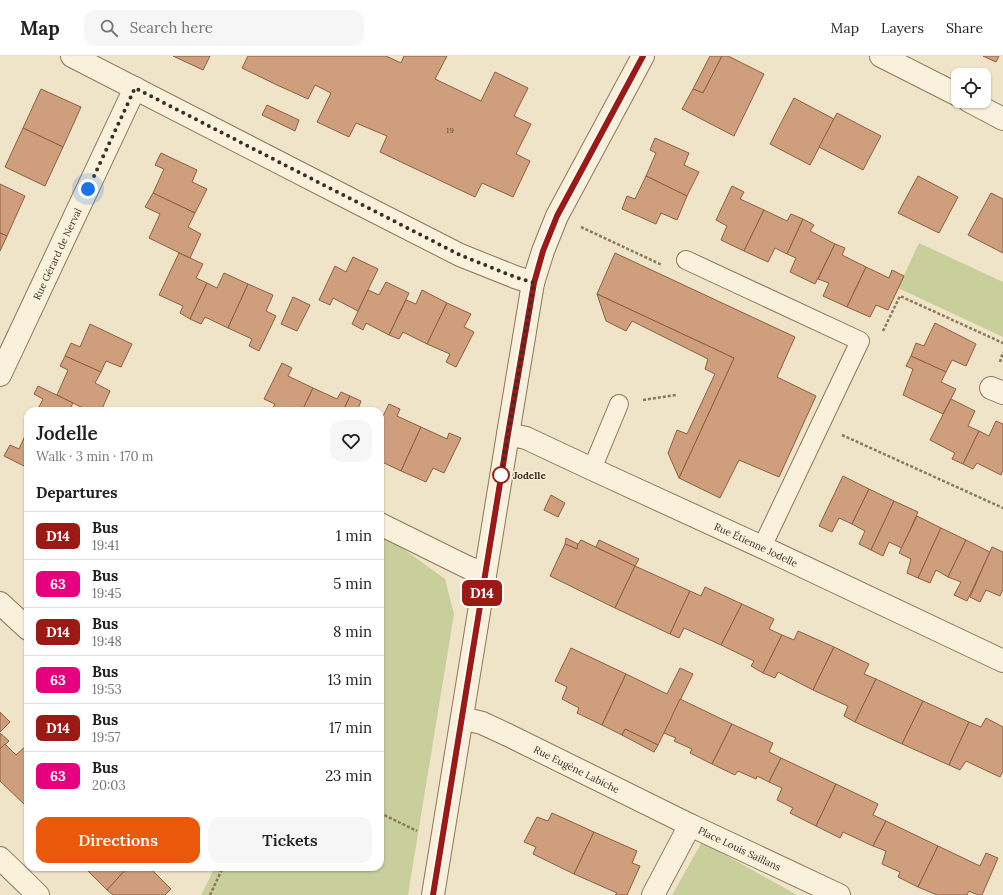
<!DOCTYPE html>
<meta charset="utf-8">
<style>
body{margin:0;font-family:Lora,serif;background:#f6f6f6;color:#202124;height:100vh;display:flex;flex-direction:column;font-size:15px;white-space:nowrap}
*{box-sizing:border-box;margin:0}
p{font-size:13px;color:#757577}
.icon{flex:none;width:22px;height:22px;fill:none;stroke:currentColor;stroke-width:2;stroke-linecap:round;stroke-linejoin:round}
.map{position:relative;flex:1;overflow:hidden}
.drawer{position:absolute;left:24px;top:351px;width:360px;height:464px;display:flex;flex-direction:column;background:#fff;border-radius:12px;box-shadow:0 1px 3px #0004}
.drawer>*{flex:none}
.badge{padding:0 8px;border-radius:6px;font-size:14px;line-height:26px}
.fabs{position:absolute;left:951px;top:12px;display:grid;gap:8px}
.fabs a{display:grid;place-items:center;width:40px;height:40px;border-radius:8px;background:#fff;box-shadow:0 1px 3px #0004;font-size:20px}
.you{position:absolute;width:20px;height:20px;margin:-10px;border:3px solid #fff;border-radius:50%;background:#1a73e8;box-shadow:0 0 0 6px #1a73e833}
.map>.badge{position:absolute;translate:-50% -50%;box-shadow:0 0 0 2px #fff}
h2{padding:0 12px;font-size:15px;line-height:36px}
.round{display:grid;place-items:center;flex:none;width:42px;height:42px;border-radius:12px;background:#f6f6f6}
.overview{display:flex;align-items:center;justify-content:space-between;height:68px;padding:0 12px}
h1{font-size:19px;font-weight:600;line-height:30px}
.action{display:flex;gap:8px;margin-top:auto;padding:8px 12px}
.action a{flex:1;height:46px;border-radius:12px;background:#ea580c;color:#fff;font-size:16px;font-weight:600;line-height:46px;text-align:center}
.action a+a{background:#f6f6f6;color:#202124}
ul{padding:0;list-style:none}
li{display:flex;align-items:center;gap:12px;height:48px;padding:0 12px;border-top:1px solid #e0e0e0}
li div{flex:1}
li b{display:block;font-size:15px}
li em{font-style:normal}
li .badge{min-width:44px;font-weight:700;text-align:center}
header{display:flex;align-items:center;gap:24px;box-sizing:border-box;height:56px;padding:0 20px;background:#fff;border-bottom:1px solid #e0e0e0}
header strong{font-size:19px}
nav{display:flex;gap:22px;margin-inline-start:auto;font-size:14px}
.search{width:280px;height:36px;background:#f6f6f6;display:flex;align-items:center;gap:10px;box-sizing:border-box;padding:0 14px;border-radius:12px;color:#757577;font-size:15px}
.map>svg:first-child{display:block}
.green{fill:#c9cf9b}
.building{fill:#cf9f7d;stroke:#8d5f41}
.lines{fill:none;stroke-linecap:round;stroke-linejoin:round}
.lane-casing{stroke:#8d765c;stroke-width:20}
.street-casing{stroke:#8d765c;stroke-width:24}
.path{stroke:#8d765c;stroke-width:2.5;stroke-dasharray:3 2;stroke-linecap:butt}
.lane{stroke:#faf1dc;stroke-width:18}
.street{stroke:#faf1dc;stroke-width:22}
.line-casing{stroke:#fff;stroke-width:9}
.line{stroke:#9c1a15;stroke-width:6}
.walk{stroke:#3d2e20;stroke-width:4;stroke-dasharray:0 7.2}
.stop-dot{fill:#fff;stroke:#9c1a15;stroke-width:2}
.labels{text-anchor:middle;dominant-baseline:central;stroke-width:3;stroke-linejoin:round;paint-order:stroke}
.number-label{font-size:8px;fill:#624a37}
.street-label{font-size:10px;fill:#3d2e20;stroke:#f7eed8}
.stop-label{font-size:10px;font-weight:bold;fill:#3d2e20;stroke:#f7eed8;text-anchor:start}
</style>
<header>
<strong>Map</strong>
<div class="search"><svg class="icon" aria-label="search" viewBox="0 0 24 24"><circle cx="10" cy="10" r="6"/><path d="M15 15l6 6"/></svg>Search here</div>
<nav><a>Map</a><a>Layers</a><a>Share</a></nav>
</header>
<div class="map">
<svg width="1003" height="839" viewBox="0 0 1003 839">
<rect width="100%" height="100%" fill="#f0e4c8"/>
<!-- green -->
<g class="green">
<path d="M919,187L1003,226V281L898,232Z"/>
<path d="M380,476L445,523L454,558L408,839H201L215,811H380Z"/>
<path d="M702,786L797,839H672Z"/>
</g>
<!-- building -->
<g class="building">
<path d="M173,0H210L203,14Z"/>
<path d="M248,0H386L401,7L404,0H447L435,23L481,45L495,16L528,32L514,60L531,68L516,98L530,105L513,141L482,127L475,141L380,96L387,80L356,67L349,81L317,66L331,37L315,29L308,43L277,29L242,12Z"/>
<path d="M710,0H722L703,37L693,33Z"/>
<path d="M722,0H728L764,18L734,80L682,53L693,33L703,37Z"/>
<path d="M983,0H999L996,6Z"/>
<path d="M41,33L81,51L63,91L23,72Z"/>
<path d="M794,42L834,63L810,109L770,88Z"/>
<path d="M267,49L299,64L295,75L262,59Z"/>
<path d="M837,57L881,80L863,114L819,91Z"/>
<path d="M23,72L63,91L45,130L5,111Z"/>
<path d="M655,82L689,97L684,109L699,116L687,140L646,120L656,97L650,94Z"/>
<path d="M161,97L197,114L192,126L207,133L195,157L153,137L164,113L155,109Z"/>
<path d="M646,120L687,140L677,164L661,157L656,168L622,153L627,140L635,143Z"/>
<path d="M918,120L958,141L939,177L898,157Z"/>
<path d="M0,128L25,140L7,180L0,177Z"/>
<path d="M732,130L744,136L740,143L764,154L744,195L721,184L727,170L716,164Z"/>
<path d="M153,137L195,157L188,171L201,178L190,202L149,182L160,158L145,151Z"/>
<path d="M991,137L1003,143V197L968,179Z"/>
<path d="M764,154L787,165L791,158L803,163L787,198L775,192L768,206L744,195Z"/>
<path d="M803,163L814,169L810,175L835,188L815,228L790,216L796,202L787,198Z"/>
<path d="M0,177L7,180L0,195Z"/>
<path d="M835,188L845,192L842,199L866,211L847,251L823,240L829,227L818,223Z"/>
<path d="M179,197L203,208L196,222L207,227L190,263L180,257L183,250L159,239Z"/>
<path d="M615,197L795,281L777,321L816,340L779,421L739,404L720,442L679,422L734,302L597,238Z"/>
<path d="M353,201L378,213L358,255L333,242L330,249L319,244L335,210L346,216Z"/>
<path d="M866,211L889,222L892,214L904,220L888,254L876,249L870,261L847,251Z"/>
<path d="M224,217L248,228L228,272L205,261L201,268L190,263L207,227L217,232Z"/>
<path d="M386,226L409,237L389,279L366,267L363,274L352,268L368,234L379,239Z"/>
<path d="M248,228L273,239L266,255L276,260L259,295L249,290L252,283L228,272Z"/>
<path d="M422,234L447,247L427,288L403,276L399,283L389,279L406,244L416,248Z"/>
<path d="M597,238L734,302L679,422L668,397L677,374L687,378L715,318L705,313L708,303L632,265L626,275L606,265Z"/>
<path d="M293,241L310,249L297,275L281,268Z"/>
<path d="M447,247L471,258L464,271L474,276L456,311L446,306L450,298L427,288Z"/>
<path d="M935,267L976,288L966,310L952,304L946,316L911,300L916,287L924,290Z"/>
<path d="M90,268L132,288L121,311L106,305L101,316L65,300L71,287L80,291Z"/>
<path d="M65,300L101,316L95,327L110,335L101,355H89L57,339L68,314L60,310Z"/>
<path d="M911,300L946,316L941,326L956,333L943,358L903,339L913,313L906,310Z"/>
<path d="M282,307L292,312L288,320L313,332L302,355H271L275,348L264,343Z"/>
<path d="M38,330L73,347L69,355H37L43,343L34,338Z"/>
<path d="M313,332L337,343L341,336L350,340L343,355H302Z"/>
<path d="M350,340L361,345L358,353L363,355H343Z"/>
<path d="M951,343L975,355L968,370L979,375L963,408L952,403L955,397L930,384Z"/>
<path d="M389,348L400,353L397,360L421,371L401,415L380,405V394L383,388L380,387V366Z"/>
<path d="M996,365L1003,368V414L1001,419L977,407L973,413L963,408L979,375L989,380Z"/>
<path d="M421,371L447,383L449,377L461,382L444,417L433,412L426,426L401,415Z"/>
<path d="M28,373V412L4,400L10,389L19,393Z"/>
<path d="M843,420L869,433L852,468L839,462L832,476L819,470Z"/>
<path d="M869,433L894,445L871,494L859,488L865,475L852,468Z"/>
<path d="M551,439L565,447L558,461L544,454Z"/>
<path d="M894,445L918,456L902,492L889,486L883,500L871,494Z"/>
<path d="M917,460L941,472L918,522L907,517L911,503L899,497Z"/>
<path d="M941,472L966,484L948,521L936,514L930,527L918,522Z"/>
<path d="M566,482L578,488L577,493L565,488Z"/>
<path d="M581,484L635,510L615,552L550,520L565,488L577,493L578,488Z"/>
<path d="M599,484L639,503L635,510L596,491Z"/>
<path d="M966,484L990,496L967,545L954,539L961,526L948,521Z"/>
<path d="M992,491L1003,496V533L1000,540L986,534L980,546L970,541Z"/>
<path d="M635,510L690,535L670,578L615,552Z"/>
<path d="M705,531L742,548L721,589L684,572L679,582L670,578L690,535L701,540Z"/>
<path d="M742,548L774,563L769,573L782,579L763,617L751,610L754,605L721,589Z"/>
<path d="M798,575L834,591L813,634L778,616L775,622L763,617L782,579L794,584Z"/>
<path d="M834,591L869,608L864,618L876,623L855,666L844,660L848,650L813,634Z"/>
<path d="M571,592L626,618L602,669L577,657L579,652L562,643L567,631L555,625Z"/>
<path d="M680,612L693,618L658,689L625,673L622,679L602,669L626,618L667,638Z"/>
<path d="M876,623L923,645L902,688L855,666Z"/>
<path d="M680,643L732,668L712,708L690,697L692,693L674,685L676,682L664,677Z"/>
<path d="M923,645L969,666L949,709L902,688Z"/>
<path d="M0,656L10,666L0,676Z"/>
<path d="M986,662L1003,671V715L1000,721L966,705L960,714L949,709L969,666L981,671Z"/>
<path d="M732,668L773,687L769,696L781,702L769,726L757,720L756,723L738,715L735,719L712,708Z"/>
<path d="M625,673L658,689L654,696L622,679Z"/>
<path d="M0,677L9,685L0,693Z"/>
<path d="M5,688L16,699L28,688V748L26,750L0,725V693Z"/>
<path d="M781,702L836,728L816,770L790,757L793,752L777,744L782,732L769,726Z"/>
<path d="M836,728L878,748L873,759L886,765L873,790L843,776L840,782L816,770Z"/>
<path d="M552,757L594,776L574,818L533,798L536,791L524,786L537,761L548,765Z"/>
<path d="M886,765L938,790L918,831L898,821L900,816L882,808L886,795L873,790Z"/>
<path d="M594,776L637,795L632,807L640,810L627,839H615L617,837L574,818Z"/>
<path d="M938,790L980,810L986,797L998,802L982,839H978L969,835L967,839H937L918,831Z"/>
<path d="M84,811H128L107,834Z"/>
<path d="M128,811H149L171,833L165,839H113L107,834Z"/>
</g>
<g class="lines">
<defs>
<g id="lane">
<path d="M686,204L860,285L762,491"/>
<path d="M592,413L619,348"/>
</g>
<g id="street">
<path d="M72,0L358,147L460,199L515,221L533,227"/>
<path d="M881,0L958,39"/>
<path d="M969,45L1003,63"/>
<path id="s1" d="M0,319L135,32"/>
<path d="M991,332L1003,337"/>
<path id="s2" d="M508,378L526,382L592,413L762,491L1003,605"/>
<path d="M380,468L467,511L485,518"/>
<path d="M0,547L28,573"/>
<path id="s3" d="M462,662L482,667L508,679L690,769"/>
<path d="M0,802L38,839"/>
<path d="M433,839L508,378L533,227L543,195L557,160L643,0"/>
<path id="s4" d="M653,839L690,769L839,839"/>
</g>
</defs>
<!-- lane casing -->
<use href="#lane" class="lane-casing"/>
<!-- street casing -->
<use href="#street" class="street-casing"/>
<!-- path -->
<g class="path">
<path d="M581,171L662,209"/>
<path d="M883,275L900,240L1003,287"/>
<path d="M1000,306L1003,296"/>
<path d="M643,344L676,339"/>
<path d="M842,379L1003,452"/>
<path d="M380,757L417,775"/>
<path d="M210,839L223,811"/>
</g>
<!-- lane -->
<use href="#lane" class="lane"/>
<!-- street -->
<use href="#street" class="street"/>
</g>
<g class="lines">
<defs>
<path id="line" d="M433,839L508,378L534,227L543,195L557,160L643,0"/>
</defs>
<!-- line casing -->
<use href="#line" class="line-casing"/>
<!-- line -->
<use href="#line" class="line"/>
<!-- walk -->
<path class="walk" d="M88,133L135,32L460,199L515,221L534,227L501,419"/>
</g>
<!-- markers -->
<circle class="stop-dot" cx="501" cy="419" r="8"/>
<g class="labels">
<!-- number labels -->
<g class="number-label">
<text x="450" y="74">19</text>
</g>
<!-- street labels -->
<g class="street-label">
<text stroke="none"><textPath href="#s1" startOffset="134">Rue Gérard de Nerval</textPath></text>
<text stroke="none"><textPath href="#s2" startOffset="272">Rue Étienne Jodelle</textPath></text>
<text stroke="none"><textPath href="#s3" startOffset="126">Rue Eugène Labiche</textPath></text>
<text stroke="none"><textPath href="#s4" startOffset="134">Place Louis Saillans</textPath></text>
</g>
<!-- stop labels -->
<g class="stop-label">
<text x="513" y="419">Jodelle</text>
</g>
</g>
</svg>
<div class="fabs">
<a><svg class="icon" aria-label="locate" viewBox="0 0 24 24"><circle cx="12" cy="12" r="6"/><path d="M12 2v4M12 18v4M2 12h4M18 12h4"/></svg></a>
</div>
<div class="you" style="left:88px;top:133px"></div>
<b class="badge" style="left:482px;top:537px;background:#9c1a15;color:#fff">D14</b>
<section class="drawer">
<div class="overview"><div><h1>Jodelle</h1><p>Walk · 3 min · 170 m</p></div><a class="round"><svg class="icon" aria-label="heart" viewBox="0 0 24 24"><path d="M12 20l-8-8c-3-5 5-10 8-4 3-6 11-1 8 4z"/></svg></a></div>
<h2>Departures</h2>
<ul>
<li><span class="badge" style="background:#9c1a15;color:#fff">D14</span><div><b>Bus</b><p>19:41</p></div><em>1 min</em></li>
<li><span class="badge" style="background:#e6007e;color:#fff">63</span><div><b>Bus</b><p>19:45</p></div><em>5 min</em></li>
<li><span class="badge" style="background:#9c1a15;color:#fff">D14</span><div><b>Bus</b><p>19:48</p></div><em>8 min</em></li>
<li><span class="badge" style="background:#e6007e;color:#fff">63</span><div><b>Bus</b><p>19:53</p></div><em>13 min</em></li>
<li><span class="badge" style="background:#9c1a15;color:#fff">D14</span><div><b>Bus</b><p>19:57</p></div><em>17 min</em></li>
<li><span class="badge" style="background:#e6007e;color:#fff">63</span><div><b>Bus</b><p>20:03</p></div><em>23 min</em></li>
</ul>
<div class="action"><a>Directions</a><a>Tickets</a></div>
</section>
</div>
